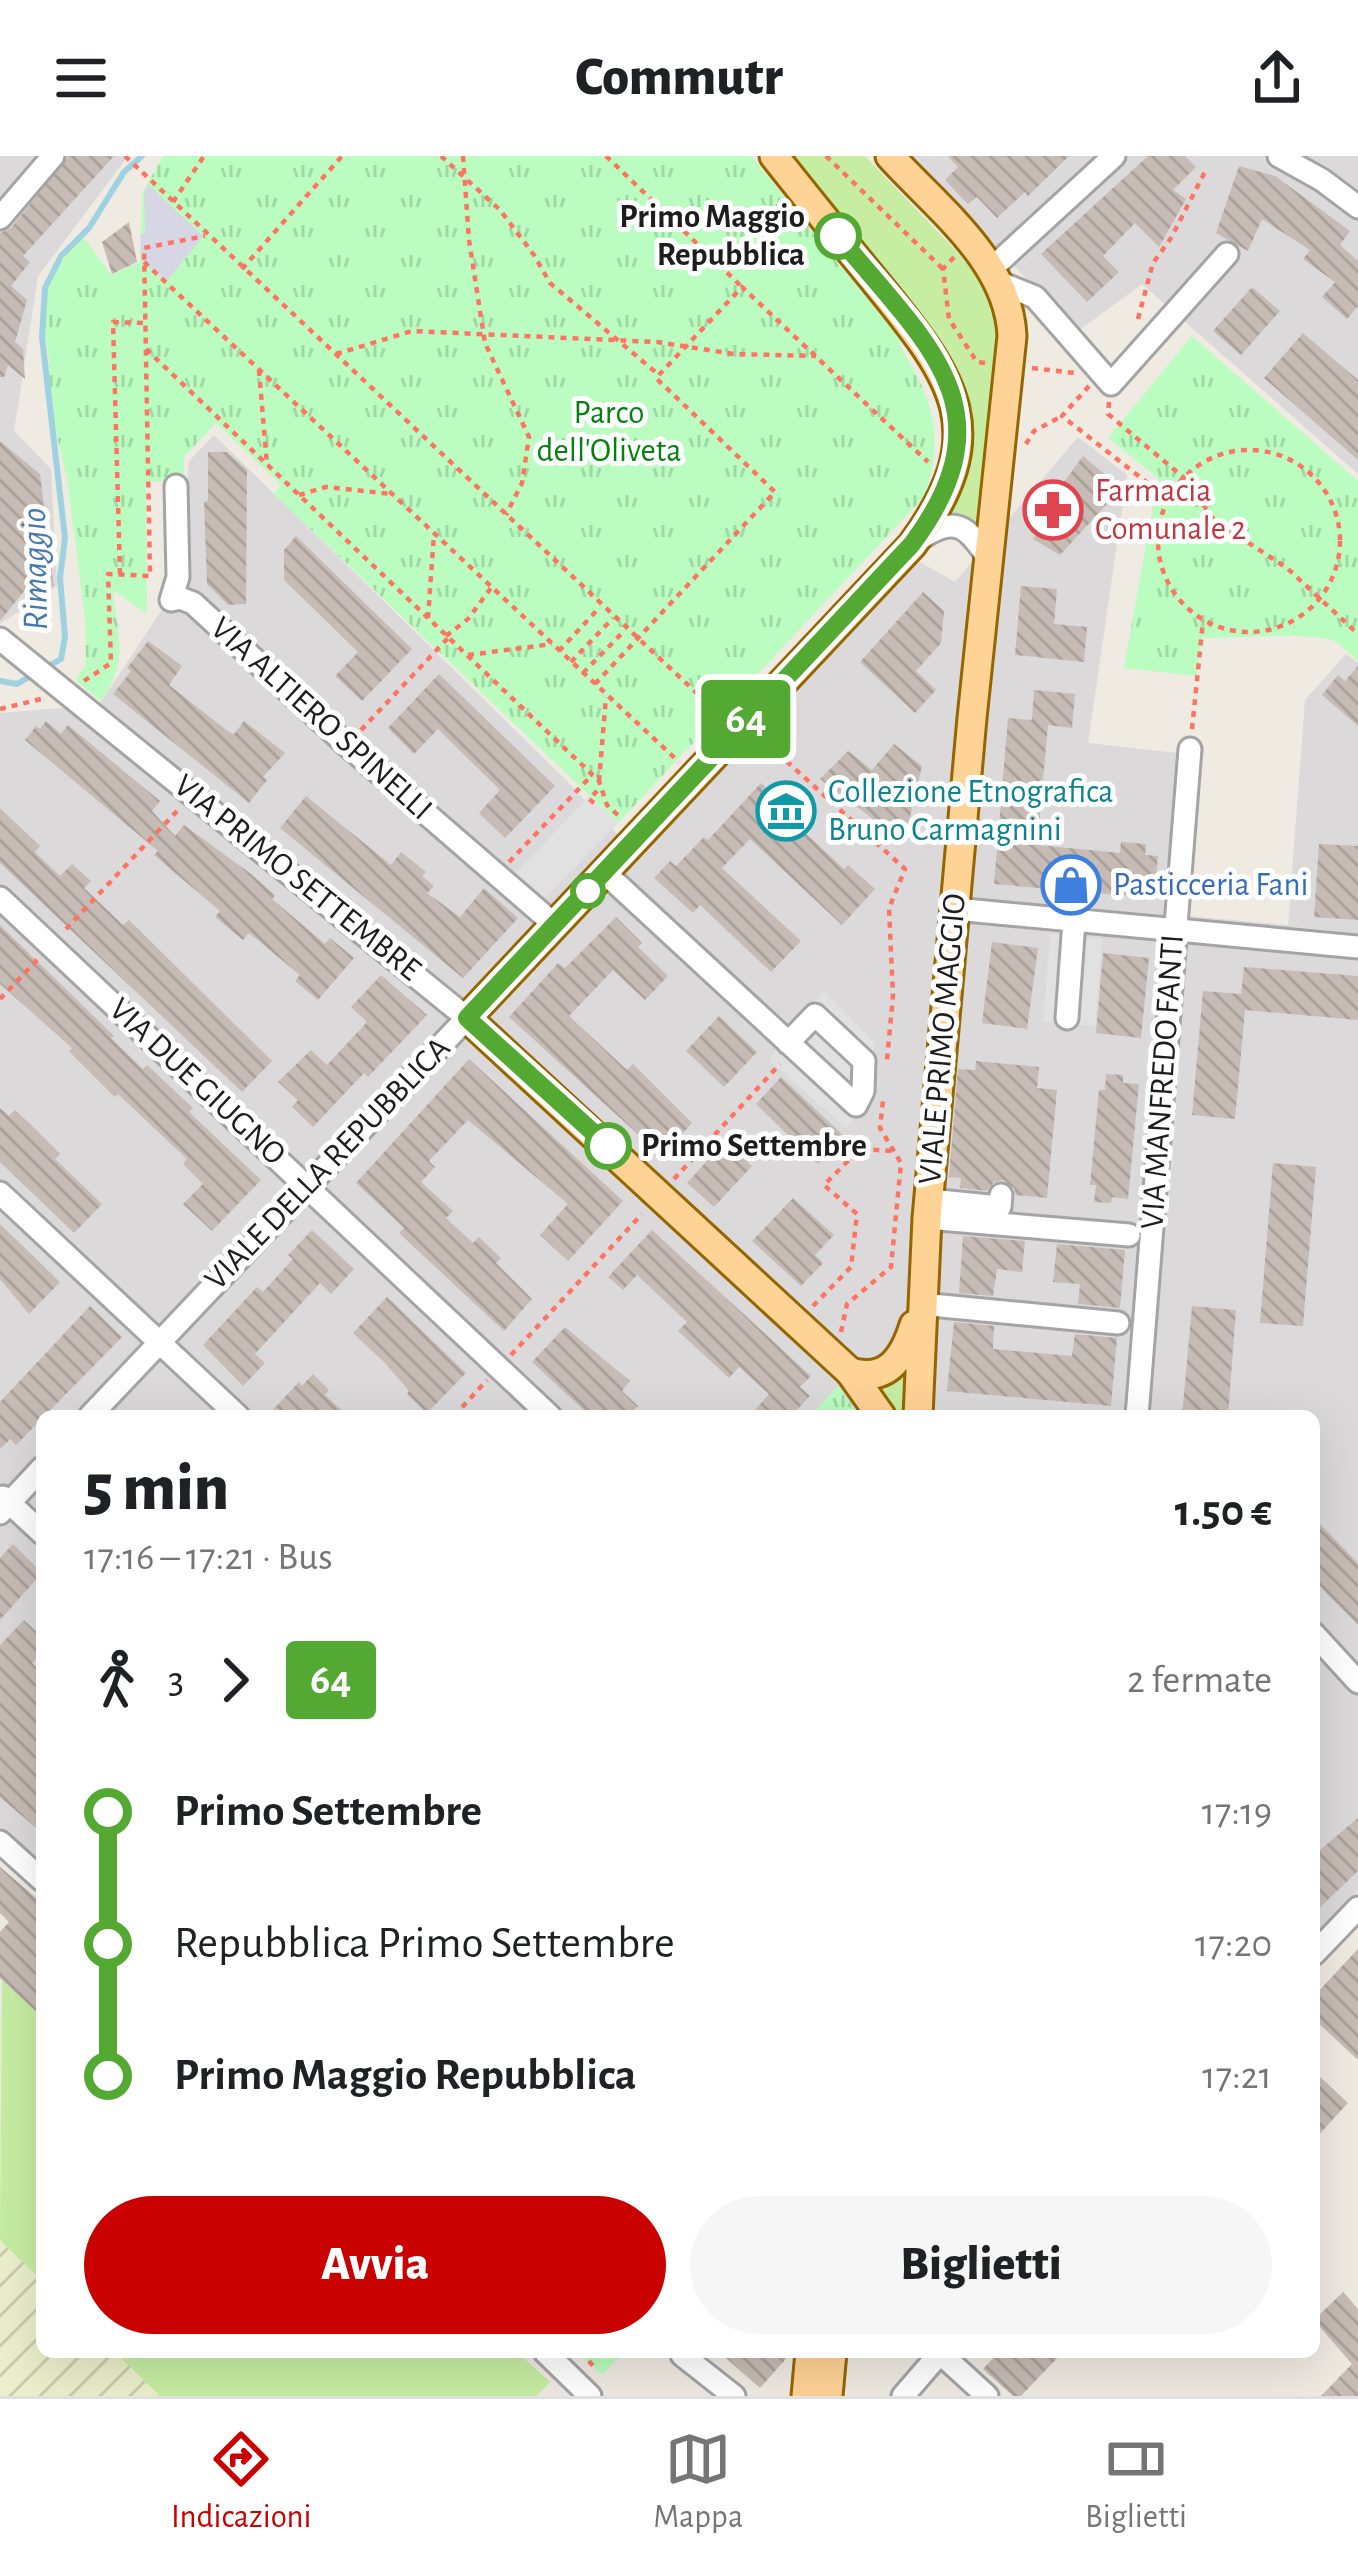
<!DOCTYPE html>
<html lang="it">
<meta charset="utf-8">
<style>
body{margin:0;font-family:"Alegreya Sans",sans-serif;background:#f6f6f6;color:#202124;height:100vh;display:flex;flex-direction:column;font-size:45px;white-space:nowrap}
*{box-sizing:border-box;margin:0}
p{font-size:39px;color:#757577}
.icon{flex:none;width:66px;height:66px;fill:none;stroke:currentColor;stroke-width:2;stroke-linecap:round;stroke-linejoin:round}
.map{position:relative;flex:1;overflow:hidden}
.drawer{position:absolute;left:36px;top:1254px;width:1284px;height:948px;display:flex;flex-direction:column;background:#fff;border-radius:18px;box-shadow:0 12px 48px #0002}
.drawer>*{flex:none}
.badge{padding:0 24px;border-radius:9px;font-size:42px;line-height:78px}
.map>.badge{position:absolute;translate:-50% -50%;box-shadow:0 0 0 6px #fff}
.legs{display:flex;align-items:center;gap:18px;height:132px;padding:0 48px;font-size:39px}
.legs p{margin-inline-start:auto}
.headline{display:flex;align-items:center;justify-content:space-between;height:204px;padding:0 48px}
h1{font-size:66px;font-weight:800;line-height:90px}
.action{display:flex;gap:24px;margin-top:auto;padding:24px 48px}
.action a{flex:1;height:138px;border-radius:72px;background:#c90100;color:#fff;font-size:48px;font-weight:800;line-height:138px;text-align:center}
.action a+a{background:#f6f6f6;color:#202124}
ul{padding:0 48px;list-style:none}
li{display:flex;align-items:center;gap:42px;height:132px;font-size:45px}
li i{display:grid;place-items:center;width:18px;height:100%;margin:0 15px;background:currentColor}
li i::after{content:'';width:30px;height:30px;margin:-15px;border:9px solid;border-radius:50%;background:#fff}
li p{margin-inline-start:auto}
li:first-child i{background:linear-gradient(#0000 50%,currentColor 0)}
li:last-child i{background:linear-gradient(currentColor 50%,#0000 0)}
header{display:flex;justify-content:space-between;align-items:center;height:156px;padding:0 48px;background:#fff;font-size:54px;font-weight:800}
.dock{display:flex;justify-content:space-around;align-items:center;height:168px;border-top:3px solid #e0e0e0;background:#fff;font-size:33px;color:#757577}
.dock a{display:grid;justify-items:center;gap:6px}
.dock .current{color:#c90100}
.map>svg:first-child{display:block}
.residential{fill:#dbd9d9}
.farmland{fill:url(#farmland-furrows)}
.grass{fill:#c7eda3}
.park{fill:url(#park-tufts)}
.parking{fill:#e1e1e1}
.plaza{fill:#d6d6e4}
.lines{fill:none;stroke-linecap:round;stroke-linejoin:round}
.stream{stroke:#9fd1e0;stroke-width:6}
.building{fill:url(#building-back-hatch)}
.minor-casing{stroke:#a4a4a4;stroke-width:27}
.major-casing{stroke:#956500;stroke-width:33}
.path{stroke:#ff7362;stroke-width:4.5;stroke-dasharray:6 6;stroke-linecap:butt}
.minor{stroke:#fff;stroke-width:21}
.major{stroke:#ffd296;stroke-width:27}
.line-1-casing{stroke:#fff;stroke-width:27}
.line-1{stroke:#54a932;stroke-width:18}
.stop-1-dot{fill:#fff;stroke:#54a932;stroke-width:6}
.labels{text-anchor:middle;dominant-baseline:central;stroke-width:10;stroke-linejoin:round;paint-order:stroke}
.stop-label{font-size:33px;font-weight:bold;fill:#1d1d1d;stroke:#fff;text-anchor:end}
.park-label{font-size:33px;fill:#04810f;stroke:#fff}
.health-label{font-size:33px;fill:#be3a42;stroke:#fff;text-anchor:start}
.street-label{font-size:33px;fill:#1d1d1d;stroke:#fff}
.culture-label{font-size:33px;fill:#0d838f;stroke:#fff;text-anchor:start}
.shop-label{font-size:33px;fill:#366cbe;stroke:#fff;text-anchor:start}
.water-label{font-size:36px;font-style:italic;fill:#437ab2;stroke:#fff}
</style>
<header><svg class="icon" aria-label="menu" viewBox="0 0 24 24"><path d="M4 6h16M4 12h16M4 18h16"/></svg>Commutr<svg class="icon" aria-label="share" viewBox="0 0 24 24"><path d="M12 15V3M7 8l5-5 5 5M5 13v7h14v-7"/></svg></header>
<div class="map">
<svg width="1358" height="2240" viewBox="0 0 1358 2240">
<defs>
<pattern id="farmland-furrows" width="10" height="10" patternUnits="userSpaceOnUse" patternTransform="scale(3)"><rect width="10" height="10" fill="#ecefcb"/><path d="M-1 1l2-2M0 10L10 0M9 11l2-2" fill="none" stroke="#caccae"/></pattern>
<pattern id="park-tufts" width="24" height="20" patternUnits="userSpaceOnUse" patternTransform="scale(3)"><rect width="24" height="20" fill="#bbfdc0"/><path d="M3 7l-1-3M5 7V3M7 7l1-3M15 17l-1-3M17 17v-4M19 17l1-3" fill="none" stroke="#a0d8a5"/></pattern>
<pattern id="building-back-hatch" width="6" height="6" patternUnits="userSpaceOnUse" patternTransform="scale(3)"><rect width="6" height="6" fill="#c7bcb5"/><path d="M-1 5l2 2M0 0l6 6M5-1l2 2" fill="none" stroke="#aaa19b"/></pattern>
</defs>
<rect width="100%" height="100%" fill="#efeae2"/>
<!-- residential -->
<g class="residential">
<path d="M0,0H128L38,120L14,275L51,313L57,430L0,468Z"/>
<path d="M910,0H1358V318L1142,128L1077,176Z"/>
<path d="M214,279L566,624L634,696L911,401L955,426L1078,281L1127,319L1088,587L1177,597L1164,758L1288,769L1305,544L1346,498L1358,507V1735L1314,1782V1260H42V1709L0,1672V557L99,549L178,429L189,305Z"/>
</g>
<!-- farmland -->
<path class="farmland" d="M0,2084L42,2125V2196H115L160,2240H0Z"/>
<!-- grass -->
<g class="grass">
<path d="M790,0H865L958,97L981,125L998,164L1003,188L984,380L971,366L952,357C1007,262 937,181 879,109C849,73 820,36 790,0Z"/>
<path d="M910,1210L908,1260H895L874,1233Z"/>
<path d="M2,1824L42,1861V2125L0,2084Z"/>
<path d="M115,2196H517L550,2226L537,2240H160Z"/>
</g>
<!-- park -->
<g class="park">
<path d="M163,0H751L902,185L899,188C932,243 946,278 924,341L618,667L274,338L281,329L216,267L184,301L183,326L146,325L147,458L113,434C118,482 129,503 101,545L75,524L86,508L85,462L67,323L50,250L49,203L41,155L55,115L82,79L111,119L140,106L142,37Z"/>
<path d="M1192,180L1358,325V505C1351,499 1343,491 1336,486C1315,475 1232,483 1202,482L1197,520L1124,512L1158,322L1108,282Z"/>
<path d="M838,1230L860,1260H810Z"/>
<path d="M578,2196H624L602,2219Z"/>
</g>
<!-- parking -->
<g class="parking">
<path d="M589,640L618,667L540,747L512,721Z"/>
<path d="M1050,778L1102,783L1095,870L1043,866Z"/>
<path d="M824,835L874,886L870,945L846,972L769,904L793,865Z"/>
</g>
<!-- plaza -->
<path class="plaza" d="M148,28L203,80L166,126L141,103L140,79L145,77L144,37Z"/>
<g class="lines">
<!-- stream -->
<path class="stream" d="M0,525L17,528L61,503L65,481L60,422L65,382L42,181L45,132L61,100L89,72L124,16L142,0"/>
</g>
<!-- building -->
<g class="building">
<path d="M69,0H114L23,100L30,106L11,130L27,144L15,186L23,193L25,223L8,209L4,221H0V77L11,72Z"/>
<path d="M948,0H1069L1028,40L1025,36L997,62L977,41L968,48L945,24L958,11Z"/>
<path d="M1148,0H1185L1196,11L1173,34L1186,43L1159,91L1135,67L1103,100L1119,116L1087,146L1041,98Z"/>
<path d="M1239,10L1275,20L1350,75L1340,89L1358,105V150L1347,163L1322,141L1335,126L1303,103L1310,94L1262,63L1248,95L1216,77Z"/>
<path d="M129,66L137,106L112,118L102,86Z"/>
<path d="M1252,131L1280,155L1241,199L1213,175Z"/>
<path d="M1303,177L1358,224V304L1264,222Z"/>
<path d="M0,285L40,318L54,431L38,418L0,465Z"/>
<path d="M208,296H227L247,314L246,448L228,449L207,428L204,346L208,345Z"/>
<path d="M1083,300L1115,327L1101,343L1107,348L1060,399L1033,383L1050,364L1041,357Z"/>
<path d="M296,380L412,493L362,545L335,520L358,496L284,424V394Z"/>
<path d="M1021,430L1057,433L1054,468L1087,471L1084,506L1015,499Z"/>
<path d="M923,436L944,455L941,487L916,515L936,534L915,557L860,506Z"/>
<path d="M148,485L182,510L169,529L229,576L234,578L244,565L285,597L263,621L267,624L249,647L113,538L131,515L127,512Z"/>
<path d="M1358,510V570L1322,539L1338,519L1345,525Z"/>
<path d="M439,518L555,630L505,682L479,657L500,634L438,573L414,598L388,572Z"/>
<path d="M1034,534L1075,538L1072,572L1048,569L1037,689L1120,697L1121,686L1146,688L1145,699L1158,700L1154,742L994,728L1008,562L1032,564Z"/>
<path d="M46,565L61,578L68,569L160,645L152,655L175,680L184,669L251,718L275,739L272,743L325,788L330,782L354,802L318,844L295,825L300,819L249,777L243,784L215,761L220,755L154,699L158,695L25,584L36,570L40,573Z"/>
<path d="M894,588L922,610L904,686L820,623L848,595L872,614Z"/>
<path d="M761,627L788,652L784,657L844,713L848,709L875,733L842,769L750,683L722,712L801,785L771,816L700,749L693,757L654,722L670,705L676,710L704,681L708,684Z"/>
<path d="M306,640L391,709L401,696L426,716L422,720L434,730L427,737L460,761L484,732L518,762L463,822L280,672Z"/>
<path d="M0,652L40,690L35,696L60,720L72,708L91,725L84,732L123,769L129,764L272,905L242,936L0,707Z"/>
<path d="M1319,688L1358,690V764L1314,761Z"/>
<path d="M616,761L642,787L638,791L668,820L645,844L613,814L569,860L627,914L633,908L692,967L662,1000L509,861L558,807L565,812Z"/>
<path d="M0,769L114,880L111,882L143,913L147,909L193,952L189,956L261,1024L212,1075L183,1048L203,1028L183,1008L187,1003L118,938L115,941L69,895L72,892L0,828Z"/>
<path d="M992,786L1038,792L1027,873L982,867Z"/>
<path d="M1103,797L1149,802L1141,882L1096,877Z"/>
<path d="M1244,811L1358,820V864L1245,854L1235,963L1192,959L1203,835L1241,838Z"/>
<path d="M381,819L427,859L368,921L364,917L313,971L292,951L298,944L278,926L311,894L327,909L367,866L351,851Z"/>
<path d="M719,860L757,896L724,931L686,895Z"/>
<path d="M469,903L623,1045L568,1105L540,1079L568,1048L468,964L429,1005L435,1011L421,1026L453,1055L446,1062L473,1087L479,1081L501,1102L496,1107L532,1143L504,1175L399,1077L404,1072L356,1027Z"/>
<path d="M976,905L1039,911L1037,932L1057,934L1047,1042L1016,1039L1014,1032L1003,1024L994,1026L987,1035L960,1032L961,1022L949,1021L958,913L975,914Z"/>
<path d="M1106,918L1123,919V927L1139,928L1128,1043L1112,1041L1111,1047L1094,1046L1096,1029H1090L1099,934H1105Z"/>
<path d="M781,921L844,980L818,1008L756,948Z"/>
<path d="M0,952L9,960L15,954L29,967L60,998L55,1003L102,1048L74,1077L0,1006Z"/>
<path d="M725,985L752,1010L714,1051L687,1027Z"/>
<path d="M1273,1007L1316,1011L1303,1170L1260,1167Z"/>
<path d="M793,1042L834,1079L815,1099L823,1107L801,1130L752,1085Z"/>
<path d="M0,1068L60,1126L29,1158L0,1123Z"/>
<path d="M312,1074L354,1113L331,1138L320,1127L255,1198L265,1207L243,1230L203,1189L257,1131L263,1136L293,1103L288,1099Z"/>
<path d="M652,1074L811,1220L800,1231L810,1240L791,1260H750L769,1238L739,1211L729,1222L678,1175L687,1166L637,1119L623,1134L608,1121Z"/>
<path d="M963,1080L1025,1085L1022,1116L997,1113L993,1140L959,1137Z"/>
<path d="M1057,1088L1125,1094L1120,1152L1078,1148L1080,1128L1053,1126Z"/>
<path d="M387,1141L466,1217L427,1257L407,1238L409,1235L385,1207L353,1177Z"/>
<path d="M90,1150L122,1181L16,1289L10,1283L0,1293V1246Z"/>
<path d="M1192,1150L1236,1154L1228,1260H1182Z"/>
<path d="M954,1166L994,1170L993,1193L1072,1200L1075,1178L1117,1182L1111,1250L947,1235Z"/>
<path d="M565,1171L630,1225L622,1235L638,1250L628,1260H590L532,1206Z"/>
<path d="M313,1218L329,1234L325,1239L348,1260H267L299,1226L302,1230Z"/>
<path d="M1314,1362L1358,1407V1469L1314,1424Z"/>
<path d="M13,1388L42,1417L0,1464V1402Z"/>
<path d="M24,1464L42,1481V1497L32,1507L42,1517V1677L0,1641V1489Z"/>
<path d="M1358,1662V1715L1314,1757V1699Z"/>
<path d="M0,1711L42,1747V1861L0,1822V1776L9,1766L0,1757Z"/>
<path d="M1358,1793V1904L1314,1863V1840Z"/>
<path d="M1314,1915L1348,1947L1314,1984Z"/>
<path d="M1343,2136L1358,2153V2240H1321L1352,2208L1314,2164Z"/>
<path d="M719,2196H792L760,2232Z"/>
<path d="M999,2196H1063L1021,2240H1013L983,2213Z"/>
</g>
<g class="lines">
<defs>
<g id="minor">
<path d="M1279,0L1322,24L1358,51"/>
<path d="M0,62L53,0"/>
<path d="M991,113L1114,0"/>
<path d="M998,126L1035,141L1111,228L1227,98"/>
<path d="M176,330L178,421L171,444L180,442L193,447L347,589L555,769"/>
<path d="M917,385C955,358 967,369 990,405"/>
<path d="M0,483L467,862L90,1260"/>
<path d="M605,717L856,949L863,935L864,905L815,859L788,887"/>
<path d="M0,742L550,1260"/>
<path d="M955,753L1358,791"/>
<path d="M1067,862L1074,765"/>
<path d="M0,1037L238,1260"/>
<path d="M929,1044L1000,1051L1001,1039"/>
<path d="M927,1062L1129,1079"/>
<path d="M921,1148L1118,1167"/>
<path d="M1137,1260L1190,593"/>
<path d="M3,1341L42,1377"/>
<path d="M0,1357L42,1312"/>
<path d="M1314,1478L1358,1526"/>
<path d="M0,1686L42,1724"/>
<path d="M1314,1798L1358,1752"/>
<path d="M545,2196L590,2240"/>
<path d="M940,2197L987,2240"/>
<path d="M682,2199L734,2240"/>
<path d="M903,2240L941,2196"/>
</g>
<g id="major">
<path d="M774,0C808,43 843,86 878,129C956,225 994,277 912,389L467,862L850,1216L881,1260"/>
<path d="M890,0C937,52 1009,105 1012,180L972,562L927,1062L918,1260"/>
<path d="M850,1216C888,1227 904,1201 914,1169"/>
<path d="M806,2240L810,2196"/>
<path d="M828,2240L832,2196"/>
</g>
</defs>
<!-- minor casing -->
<use href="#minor" class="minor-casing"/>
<!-- major casing -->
<use href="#major" class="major-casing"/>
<!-- path -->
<g class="path">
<path d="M125,0L720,559"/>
<path d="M441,0L500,54L534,99L550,127L659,219"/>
<path d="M463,0L469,84L485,187L529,281L522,327L506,359"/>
<path d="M606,0L742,131"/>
<path d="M826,0L943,113"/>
<path d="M173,46L204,0"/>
<path d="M954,101L943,113L949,163L977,206L985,207"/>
<path d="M144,106L679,606"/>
<path d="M242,113L342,0"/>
<path d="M1138,163L1153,107L1171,82L1207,12"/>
<path d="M146,193L599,625L607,649L622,663"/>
<path d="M336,198L412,175L657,186L734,198L816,200"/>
<path d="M1032,212L1075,217"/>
<path d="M259,214L267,309"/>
<path d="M1089,230L1062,260L1168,343"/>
<path d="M1109,246L1108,258L1183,321L1215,365L1287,412L1358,478"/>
<path d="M1026,288L1034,275L1062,260"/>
<circle cx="1249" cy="385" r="91"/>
<path d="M299,339L326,331L392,338"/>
<path d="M120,418L113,166L143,167"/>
<path d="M428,462L434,378"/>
<path d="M446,480L468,463L491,432"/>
<path d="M559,495L600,451"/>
<path d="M468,499L552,488"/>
<path d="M571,506L613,462"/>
<path d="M583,517L625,474"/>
<path d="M84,525L111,507L108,418L150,420L144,92L205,80"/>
<path d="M595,528L775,336L656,222L742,131L928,306"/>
<path d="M0,553L41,543"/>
<path d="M1192,573L1203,465"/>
<path d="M361,574L448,482"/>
<path d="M760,581L905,713L889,752L893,840L887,904"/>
<path d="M599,625L606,541"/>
<path d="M594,647L589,643L601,631"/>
<path d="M509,706L592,619"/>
<path d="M66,773L177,655"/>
<path d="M0,843L38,803"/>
<path d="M674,1023L780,908"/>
<path d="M813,1150L851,1111L857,1058L824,1029L860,993L893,995"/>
<path d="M841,1176L847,1148L891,1111L901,1007L880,972L883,945"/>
<path d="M511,1199L642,1058"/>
<path d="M454,1260L487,1224"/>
<path d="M581,2196L595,2212"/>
</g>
<!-- minor -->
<use href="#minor" class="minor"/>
<!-- major -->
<use href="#major" class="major"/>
</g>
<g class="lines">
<defs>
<path id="line-1" d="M608,990L467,862L912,388C1013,252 926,188 838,80"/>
</defs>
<!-- line-1 casing -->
<use href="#line-1" class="line-1-casing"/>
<!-- line-1 -->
<use href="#line-1" class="line-1"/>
</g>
<!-- icons -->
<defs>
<symbol id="pharmacy-ring" viewBox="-11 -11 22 22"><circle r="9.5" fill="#fff" stroke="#e0444e" stroke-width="1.5"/><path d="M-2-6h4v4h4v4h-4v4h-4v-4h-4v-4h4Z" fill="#e0444e"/></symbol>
<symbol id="museum-ring" viewBox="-11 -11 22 22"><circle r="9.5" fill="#fff" stroke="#0f9aa8" stroke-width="1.5"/><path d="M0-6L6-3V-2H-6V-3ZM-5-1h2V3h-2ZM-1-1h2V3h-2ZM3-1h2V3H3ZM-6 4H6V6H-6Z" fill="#0f9aa8"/></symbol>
<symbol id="shop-ring" viewBox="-11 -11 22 22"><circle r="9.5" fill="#fff" stroke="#3f7fe0" stroke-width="1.5"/><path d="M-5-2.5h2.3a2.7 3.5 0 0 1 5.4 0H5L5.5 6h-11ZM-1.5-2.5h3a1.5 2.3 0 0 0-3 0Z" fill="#3f7fe0"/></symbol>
</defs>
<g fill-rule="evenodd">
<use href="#pharmacy-ring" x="1020" y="321" width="66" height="66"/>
<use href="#museum-ring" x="753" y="622" width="66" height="66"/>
<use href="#shop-ring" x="1038" y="696" width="66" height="66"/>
</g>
<!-- markers -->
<g class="stop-1-dot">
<circle cx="838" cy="80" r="21"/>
<circle cx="588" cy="735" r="15"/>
<circle cx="608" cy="990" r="21"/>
</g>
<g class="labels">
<!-- stop labels -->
<g class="stop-label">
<text x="805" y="61">Primo Maggio<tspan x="805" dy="38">Repubblica</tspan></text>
<text x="641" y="990" text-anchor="start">Primo Settembre</text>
</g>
<!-- park labels -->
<g class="park-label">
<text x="609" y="257">Parco<tspan x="609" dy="38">dell'Oliveta</tspan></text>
</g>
<!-- health labels -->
<g class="health-label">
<text x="1095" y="335">Farmacia<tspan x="1095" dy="38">Comunale 2</tspan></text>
</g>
<!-- street labels -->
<g class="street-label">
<text transform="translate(321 563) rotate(42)">VIA ALTIERO SPINELLI</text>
<text transform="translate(297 722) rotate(39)">VIA PRIMO SETTEMBRE</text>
<text transform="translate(943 883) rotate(-85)">VIALE PRIMO MAGGIO</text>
<text transform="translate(197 926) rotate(43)">VIA DUE GIUGNO</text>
<text transform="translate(1163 926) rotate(-86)">VIA MANFREDO FANTI</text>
<text transform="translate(328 1008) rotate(-46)">VIALE DELLA REPUBBLICA</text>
</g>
<!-- culture labels -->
<g class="culture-label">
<text x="828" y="636">Collezione Etnografica<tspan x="828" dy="38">Bruno Carmagnini</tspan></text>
</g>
<!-- shop labels -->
<g class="shop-label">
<text x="1113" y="729">Pasticceria Fani</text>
</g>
<!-- water labels -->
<g class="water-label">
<text transform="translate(35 413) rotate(-91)">Rimaggio</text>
</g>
</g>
</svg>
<b class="badge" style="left:746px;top:563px;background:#54a932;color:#fff">64</b>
<section class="drawer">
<div class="headline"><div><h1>5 min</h1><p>17:16 – 17:21 · Bus</p></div><b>1.50 €</b></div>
<div class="legs"><svg class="icon" aria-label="walk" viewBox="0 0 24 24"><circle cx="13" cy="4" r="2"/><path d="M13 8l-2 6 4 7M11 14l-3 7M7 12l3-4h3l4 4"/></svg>3<svg class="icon" aria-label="forward" viewBox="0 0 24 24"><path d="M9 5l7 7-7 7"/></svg><b class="badge" style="background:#54a932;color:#fff">64</b><p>2 fermate</p></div>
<ul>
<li><i style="color:#54a932"></i><b>Primo Settembre</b><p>17:19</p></li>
<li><i style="color:#54a932"></i><span>Repubblica Primo Settembre</span><p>17:20</p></li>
<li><i style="color:#54a932"></i><b>Primo Maggio Repubblica</b><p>17:21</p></li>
</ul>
<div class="action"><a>Avvia</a><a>Biglietti</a></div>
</section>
</div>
<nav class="dock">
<a class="current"><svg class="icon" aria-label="directions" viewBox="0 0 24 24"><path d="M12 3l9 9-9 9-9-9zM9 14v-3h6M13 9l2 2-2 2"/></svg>Indicazioni</a>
<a><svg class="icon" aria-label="map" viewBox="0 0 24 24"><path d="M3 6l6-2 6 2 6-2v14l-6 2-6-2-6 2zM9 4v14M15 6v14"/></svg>Mappa</a>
<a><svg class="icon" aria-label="tickets" viewBox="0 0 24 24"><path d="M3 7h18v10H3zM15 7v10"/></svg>Biglietti</a>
</nav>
